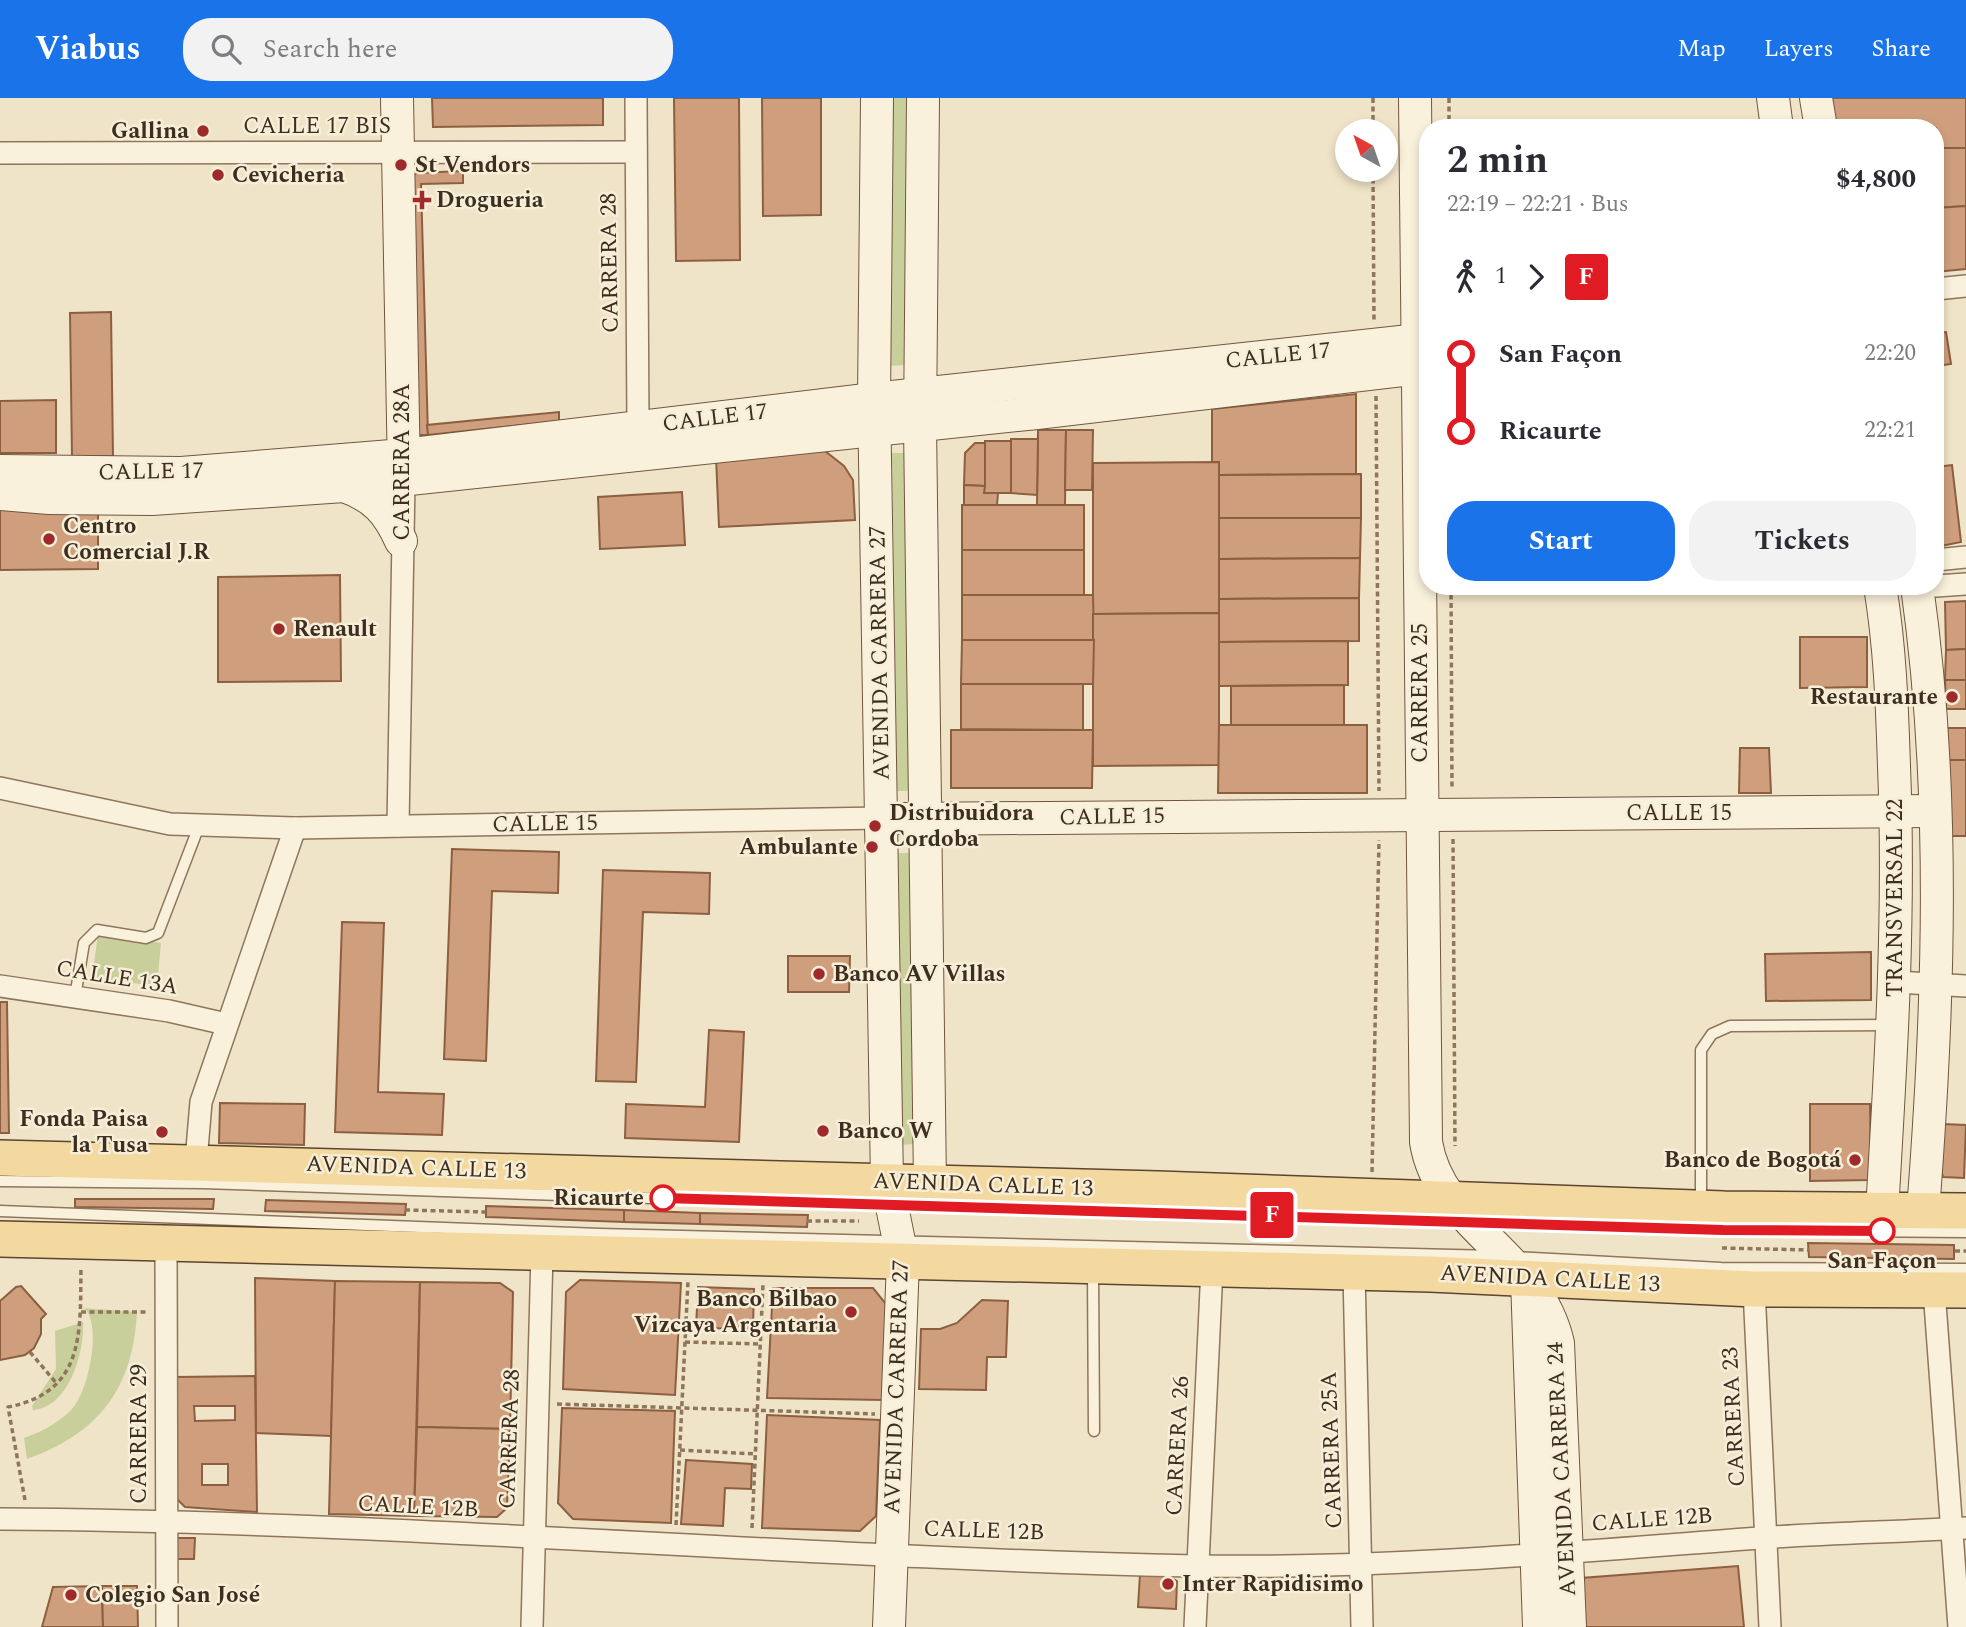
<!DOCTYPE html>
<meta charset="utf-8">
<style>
body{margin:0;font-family:Spectral,serif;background:#f2f2f3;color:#2b2b33;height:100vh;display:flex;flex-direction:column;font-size:26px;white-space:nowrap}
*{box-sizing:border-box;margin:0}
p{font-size:23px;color:#7c7c81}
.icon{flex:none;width:38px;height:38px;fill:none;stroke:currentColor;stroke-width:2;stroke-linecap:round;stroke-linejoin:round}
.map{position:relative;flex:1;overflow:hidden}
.details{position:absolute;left:1419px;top:21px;width:525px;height:476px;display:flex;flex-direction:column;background:#fff;border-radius:28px;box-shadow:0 4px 10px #0003}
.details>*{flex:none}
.badge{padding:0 14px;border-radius:5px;font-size:24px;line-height:46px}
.needle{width:46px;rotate:320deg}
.controls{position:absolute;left:1335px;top:21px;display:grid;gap:14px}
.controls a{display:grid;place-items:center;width:63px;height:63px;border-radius:50%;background:#fff;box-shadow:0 4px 10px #0003;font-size:35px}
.map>.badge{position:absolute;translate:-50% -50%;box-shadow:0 0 0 4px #fff}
.legs{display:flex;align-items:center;gap:10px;height:77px;padding:0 28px;font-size:23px}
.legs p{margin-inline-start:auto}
.summary{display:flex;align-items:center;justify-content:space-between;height:119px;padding:0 28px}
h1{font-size:38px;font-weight:700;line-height:52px}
.action{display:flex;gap:14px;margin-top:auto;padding:14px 28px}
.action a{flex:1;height:80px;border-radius:28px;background:#1a73e8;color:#fff;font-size:28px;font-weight:700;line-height:80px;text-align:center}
.action a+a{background:#f2f2f3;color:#2b2b33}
ul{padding:0 28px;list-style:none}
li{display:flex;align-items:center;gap:24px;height:77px;font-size:26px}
li i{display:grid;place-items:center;width:10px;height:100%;margin:0 9px;background:currentColor}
li i::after{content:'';width:18px;height:18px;margin:-9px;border:5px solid;border-radius:50%;background:#fff}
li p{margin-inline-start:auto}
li:first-child i{background:linear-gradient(#0000 50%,currentColor 0)}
li:last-child i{background:linear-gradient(currentColor 50%,#0000 0)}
header{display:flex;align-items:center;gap:42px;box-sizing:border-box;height:98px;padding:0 35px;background:#1a73e8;color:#fff}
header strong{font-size:33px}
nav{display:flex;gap:38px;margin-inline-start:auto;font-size:24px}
.search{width:490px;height:63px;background:#f2f2f3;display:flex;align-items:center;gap:18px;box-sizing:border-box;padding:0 24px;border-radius:28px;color:#7c7c81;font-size:26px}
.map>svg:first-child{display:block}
.green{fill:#c9cf9b}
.building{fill:#cf9f7d;stroke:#8d5f41;stroke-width:2;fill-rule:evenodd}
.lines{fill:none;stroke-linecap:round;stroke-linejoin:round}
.lane-casing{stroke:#8d765c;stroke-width:13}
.street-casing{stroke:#8d765c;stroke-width:24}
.secondary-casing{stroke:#6f573f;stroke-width:34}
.primary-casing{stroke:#5b4430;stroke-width:38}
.path{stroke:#8d765c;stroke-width:3.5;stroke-dasharray:5 3.5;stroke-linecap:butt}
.lane{stroke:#faf1dc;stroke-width:10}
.street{stroke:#faf1dc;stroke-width:21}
.secondary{stroke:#faf1dc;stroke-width:32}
.primary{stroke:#f3d9a0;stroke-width:35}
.line-1-casing{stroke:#fff;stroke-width:16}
.line-1{stroke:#e01b24;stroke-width:10}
.poi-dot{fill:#9e2a2b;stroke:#f7eed8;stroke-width:2.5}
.stop-1-dot{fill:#fff;stroke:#e01b24;stroke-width:3.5}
.labels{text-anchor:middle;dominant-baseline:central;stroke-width:5;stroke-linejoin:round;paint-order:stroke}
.street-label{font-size:23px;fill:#3d2e20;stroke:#f7eed8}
.poi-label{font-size:23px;font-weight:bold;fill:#3d2e20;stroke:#f7eed8;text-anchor:start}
.stop-label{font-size:23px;font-weight:bold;fill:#3d2e20;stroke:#f7eed8;text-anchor:end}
</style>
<header>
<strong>Viabus</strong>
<div class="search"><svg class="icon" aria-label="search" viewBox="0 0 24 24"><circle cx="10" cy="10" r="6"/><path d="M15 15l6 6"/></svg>Search here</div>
<nav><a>Map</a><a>Layers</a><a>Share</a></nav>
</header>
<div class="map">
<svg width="1966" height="1529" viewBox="0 0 1966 1529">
<rect width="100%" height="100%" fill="#f0e4c8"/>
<!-- green -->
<g class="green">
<path d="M890,0H906L905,267L888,268Z"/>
<path d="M892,355H909L914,693H897Z"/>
<path d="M893,755H913L918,1046L898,1047Z"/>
<path d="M98,836L161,845L157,888L92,880Z"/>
<path d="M84,1210L137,1214C133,1290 100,1335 27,1361L24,1340C41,1334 58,1325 71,1312C88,1296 103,1227 84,1210Z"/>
<path d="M83,1224C85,1253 69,1310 33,1312L32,1308L56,1271L55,1233Z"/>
</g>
<!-- building -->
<g class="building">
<path d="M432,0H603V27L433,29Z"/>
<path d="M674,0H739L740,162L676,163Z"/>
<path d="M762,0H821V117L763,118Z"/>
<path d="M1830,0H1966V50H1936V30H1836Z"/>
<path d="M1936,50H1966V108L1936,110Z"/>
<path d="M463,73V85L421,86L428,337H418L410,82L416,75Z"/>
<path d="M1966,108V171L1936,174V110Z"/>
<path d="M111,214L113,358L72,359L70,215Z"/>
<path d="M1946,234L1951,266L1936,268V235Z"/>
<path d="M1356,296V376L1219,377V364H1212V311Z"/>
<path d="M56,302V355H0V303Z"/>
<path d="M559,314V323L428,337L427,327Z"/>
<path d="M1038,332H1066L1065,407H1037Z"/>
<path d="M1066,332H1093L1092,392H1065Z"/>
<path d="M1936,336L1941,368L1936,369Z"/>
<path d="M1011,341H1038L1037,397L1011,395Z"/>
<path d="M985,343H1011V395H984Z"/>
<path d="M975,345H985V388L964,387L965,355Z"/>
<path d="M825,353L844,368L853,382L855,422L719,429L716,359Z"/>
<path d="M1219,364V515L1093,516V365Z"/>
<path d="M1952,367L1961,444L1936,449V369Z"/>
<path d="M1361,376V420H1219V377Z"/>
<path d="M964,387L985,388L984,395H998L997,407H964Z"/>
<path d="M682,394L685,447L600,451L598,399Z"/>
<rect x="962" y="407" width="122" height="45"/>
<path d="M98,410V471L0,472V412Z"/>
<path d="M1219,420H1361L1360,460L1219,461Z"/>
<rect x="962" y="452" width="122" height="45"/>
<path d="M1360,460L1359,500L1219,501V461Z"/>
<path d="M340,477L341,583L218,584V479Z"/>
<path d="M962,497H1093L1094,542H962Z"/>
<path d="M1359,500V543L1219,544V501Z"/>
<path d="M1966,503V551L1946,552L1945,504Z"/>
<path d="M1219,515V667L1093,668V516Z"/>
<path d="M1800,539H1867V589L1800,590Z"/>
<path d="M962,542H1094L1093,586H961Z"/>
<path d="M1348,543V587L1219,588V544Z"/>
<path d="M1966,551V582H1945L1946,552Z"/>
<path d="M1945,582H1966V611H1946Z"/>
<path d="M961,586H1083V632L961,631Z"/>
<path d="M1344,587V627H1231V588Z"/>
<path d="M1219,627H1367V695H1218Z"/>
<path d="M1942,630H1966V662H1946Z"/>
<path d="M951,632H1093L1092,690H951Z"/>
<path d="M1740,650H1769L1771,695H1739Z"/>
<path d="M1946,662H1966V738H1945Z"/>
<path d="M452,751L559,754L558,795L492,793L486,963L444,961Z"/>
<path d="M603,772L710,775L709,816L643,814L636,984L596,983Z"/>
<path d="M342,824L384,825L378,994L444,996L442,1037L335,1034Z"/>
<path d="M1871,854V902L1766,903L1765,856Z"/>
<path d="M788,858H850L849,894H788Z"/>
<path d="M0,904H7L9,1035H0Z"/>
<path d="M709,932L744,934L739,1044L625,1040L626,1006L705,1009Z"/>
<path d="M220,1005L305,1006L304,1047L219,1045Z"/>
<path d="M1810,1006H1870L1871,1082L1810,1083Z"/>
<path d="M1943,1026L1966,1027L1964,1080L1943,1079L1940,1069Z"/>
<path d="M75,1101H214L213,1111L75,1109Z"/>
<path d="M266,1102L406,1106L405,1117L265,1113Z"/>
<path d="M486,1108L624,1112V1124L486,1119Z"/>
<path d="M624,1112L700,1115V1126L624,1124Z"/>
<path d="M700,1115L808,1117L807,1129L700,1126Z"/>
<path d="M1808,1145L1954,1147V1161L1809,1159Z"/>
<path d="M255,1180L335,1183L331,1338L256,1335Z"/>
<path d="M580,1182L681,1185L675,1297L563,1291L566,1194Z"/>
<path d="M335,1183L420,1184L414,1418L329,1416Z"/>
<path d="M420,1184L500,1185L513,1194L510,1331L417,1329Z"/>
<path d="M21,1188L46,1216L41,1221V1236L34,1250L25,1257L0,1262V1203L16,1189Z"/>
<path d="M698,1189L754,1191L753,1231L696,1230Z"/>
<path d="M773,1190H873L886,1206L883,1302L767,1300Z"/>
<path d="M982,1202L1008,1203L1006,1259H987L986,1292L919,1291L921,1231H940L957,1225Z"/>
<path d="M255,1278L257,1414L185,1409L176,1400L174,1279ZM194,1308H235V1322L195,1323ZM202,1366H228V1387H202Z"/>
<path d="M562,1310L675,1313L671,1425L573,1421L558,1405Z"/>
<path d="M767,1317L880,1322L876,1418L860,1433L762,1430Z"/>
<path d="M417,1329L510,1331L507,1410L497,1419L414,1418Z"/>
<path d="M686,1362L752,1366L751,1391L725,1390L723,1428L681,1426Z"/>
<path d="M173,1440H195L194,1461H173Z"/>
<path d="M1738,1468L1744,1529H1584L1581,1480Z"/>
<path d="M1140,1476L1168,1478L1177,1483L1176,1511L1138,1509Z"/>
<path d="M102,1488L103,1529H42L53,1489Z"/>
<path d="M102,1488H137L138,1529H103Z"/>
</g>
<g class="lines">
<defs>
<g id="lane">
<path d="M75,899L84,845L97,832L146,840L158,835L199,728"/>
<path d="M0,1083L203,1085L892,1108L1463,1122"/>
<path d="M1701,1106V952L1712,936L1730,928L1888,927"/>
<path d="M0,1113L600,1136L1494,1158"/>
<path d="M1479,1123L1723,1132L1966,1134"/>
<path d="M1514,1159L1721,1170L1966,1171"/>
<path d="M1093,1171L1094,1333"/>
</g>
<g id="street">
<path d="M636,0L638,329"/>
<path d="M0,55L635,54"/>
<path d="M1936,191L1966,188"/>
<path d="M1936,462L1966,459"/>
<path d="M1936,488L1966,486"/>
<path d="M0,690L170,726L295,730L882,720"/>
<path d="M398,728L404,382"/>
<path d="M1896,884L1966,888"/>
<path d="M0,888L169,913L226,926"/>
<path d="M196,1063L201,1004L295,730"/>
<path d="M166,1144L167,1529"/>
<path d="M1354,1174L1362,1529"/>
<path d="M1754,1191L1770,1529"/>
<path d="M1934,1192L1959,1529"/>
<path d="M0,1421C399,1423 797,1460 1196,1468C1383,1471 1572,1454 1759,1440C1828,1435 1897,1434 1966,1430"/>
<path d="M532,1529L542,1155"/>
<path d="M1195,1529L1212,1170"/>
</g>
<g id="secondary">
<path d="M397,0L404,376"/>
<path d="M877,0L874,301L887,1084L903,1163L889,1529"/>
<path d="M923,0L920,327L930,1086"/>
<path d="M1415,0L1426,1044C1440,1130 1537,1154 1558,1245L1570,1529"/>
<path d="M1773,0L1777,30"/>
<path d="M1816,0L1821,30"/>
<path d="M0,373L181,375L404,357L874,301L1428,241"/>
<path d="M344,388C375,399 388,414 401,443"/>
<path d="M0,396L49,400L152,401L344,388L1037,315L1428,269"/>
<path d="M1880,488C1890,548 1892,607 1894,668C1900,817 1891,964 1882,1113"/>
<path d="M1917,488C1946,694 1939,906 1923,1113"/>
<path d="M905,721L1933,713"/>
<path d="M1527,1181L1539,1529"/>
</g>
<g id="primary">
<path d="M0,1060L1158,1091L1724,1111L1966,1113"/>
<path d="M0,1141L1430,1176L1754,1191L1966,1192"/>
</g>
</defs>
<!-- lane casing -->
<use href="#lane" class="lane-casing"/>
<!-- street casing -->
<use href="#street" class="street-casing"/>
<!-- secondary casing -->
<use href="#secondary" class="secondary-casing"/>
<!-- primary casing -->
<use href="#primary" class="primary-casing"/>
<!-- path -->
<g class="path">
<path d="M1373,0V33"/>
<path d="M1449,0V30"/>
<path d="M1373,72L1374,224"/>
<path d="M1376,298L1379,693"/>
<path d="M1451,488L1452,691"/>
<path d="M1453,741L1455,1048"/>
<path d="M1372,1074L1379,742"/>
<path d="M405,1112L486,1114"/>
<path d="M807,1123H859"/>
<path d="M1722,1150L1809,1152"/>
<path d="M1955,1153H1966"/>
<path d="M81,1214H148"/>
<path d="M685,1244L760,1246"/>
<path d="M30,1254L57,1286"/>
<path d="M557,1306L875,1316"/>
<path d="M680,1352L756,1356"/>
<path d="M25,1402L8,1309C86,1294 80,1233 81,1169"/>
<path d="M676,1427L688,1183"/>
<path d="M752,1430L763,1186"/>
</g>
<!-- lane -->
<use href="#lane" class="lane"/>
<!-- street -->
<use href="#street" class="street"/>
<!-- secondary -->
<use href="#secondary" class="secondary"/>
<!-- primary -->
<use href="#primary" class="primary"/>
</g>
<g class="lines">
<defs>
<path id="line-1" d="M663,1100L1723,1132L1882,1133"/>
</defs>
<!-- line-1 casing -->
<use href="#line-1" class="line-1-casing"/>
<!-- line-1 -->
<use href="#line-1" class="line-1"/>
</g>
<!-- markers -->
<g class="poi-dot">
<circle cx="203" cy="33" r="7"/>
<circle cx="401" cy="67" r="7"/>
<circle cx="218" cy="77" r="7"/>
<path d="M418.5 91.5h7v7h7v7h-7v7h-7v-7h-7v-7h7z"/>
<circle cx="49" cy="441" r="7"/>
<circle cx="279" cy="531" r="7"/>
<circle cx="1952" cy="599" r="7"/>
<circle cx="875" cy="728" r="7"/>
<circle cx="872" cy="749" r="7"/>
<circle cx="819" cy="876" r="7"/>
<circle cx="823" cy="1033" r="7"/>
<circle cx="162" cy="1034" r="7"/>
<circle cx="1855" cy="1062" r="7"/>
<circle cx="851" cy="1214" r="7"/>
<circle cx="1168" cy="1486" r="7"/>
<circle cx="71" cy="1497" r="7"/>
</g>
<g class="stop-1-dot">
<circle cx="663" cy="1100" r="12"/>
<circle cx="1882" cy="1133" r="12"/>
</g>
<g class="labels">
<!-- street labels -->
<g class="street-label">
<text x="317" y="28">CALLE 17 BIS</text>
<text transform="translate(610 165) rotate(-91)">CARRERA 28</text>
<text transform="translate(1278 258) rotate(-6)">CALLE 17</text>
<text transform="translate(715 320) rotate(-7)">CALLE 17</text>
<text transform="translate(402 364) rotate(-90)">CARRERA 28A</text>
<text transform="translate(151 374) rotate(-1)">CALLE 17</text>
<text transform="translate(880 555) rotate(-91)">AVENIDA CARRERA 27</text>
<text transform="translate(1420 595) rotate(-90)">CARRERA 25</text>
<text x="1679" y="715">CALLE 15</text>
<text transform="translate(1112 719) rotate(-1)">CALLE 15</text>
<text transform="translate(545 726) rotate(-1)">CALLE 15</text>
<text transform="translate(1895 800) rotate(-90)">TRANSVERSAL 22</text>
<text transform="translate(117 880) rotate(9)">CALLE 13A</text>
<text transform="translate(416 1070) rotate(2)">AVENIDA CALLE 13</text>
<text transform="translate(983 1087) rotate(2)">AVENIDA CALLE 13</text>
<text transform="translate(1550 1181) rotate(3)">AVENIDA CALLE 13</text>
<text transform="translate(897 1289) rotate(-88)">AVENIDA CARRERA 27</text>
<text transform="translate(1734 1319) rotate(-93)">CARRERA 23</text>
<text transform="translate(139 1336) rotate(-90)">CARRERA 29</text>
<text transform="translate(510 1341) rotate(-88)">CARRERA 28</text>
<text transform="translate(1178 1348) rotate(-87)">CARRERA 26</text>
<text transform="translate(1332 1352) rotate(-92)">CARRERA 25A</text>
<text transform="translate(1562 1371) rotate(-93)">AVENIDA CARRERA 24</text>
<text transform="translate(418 1409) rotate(3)">CALLE 12B</text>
<text transform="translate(1652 1422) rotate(-4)">CALLE 12B</text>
<text transform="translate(984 1433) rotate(2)">CALLE 12B</text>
</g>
<!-- poi labels -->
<g class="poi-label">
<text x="189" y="33" text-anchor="end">Gallina</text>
<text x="415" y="67">St Vendors</text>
<text x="232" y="77">Cevicheria</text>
<text x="436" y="102">Drogueria</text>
<text x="63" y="428">Centro<tspan x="63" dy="26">Comercial J.R</tspan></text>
<text x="293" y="531">Renault</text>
<text x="1938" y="599" text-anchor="end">Restaurante</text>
<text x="889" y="715">Distribuidora<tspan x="889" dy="26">Cordoba</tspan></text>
<text x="858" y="749" text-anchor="end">Ambulante</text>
<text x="833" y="876">Banco AV Villas</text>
<text x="148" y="1021" text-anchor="end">Fonda Paisa<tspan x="148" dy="26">la Tusa</tspan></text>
<text x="837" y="1033">Banco W</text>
<text x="1841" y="1062" text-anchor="end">Banco de Bogotá</text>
<text x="837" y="1201" text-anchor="end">Banco Bilbao<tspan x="837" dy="26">Vizcaya Argentaria</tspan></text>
<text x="1182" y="1486">Inter Rapidisimo</text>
<text x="85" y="1497">Colegio San José</text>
</g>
<!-- stop labels -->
<g class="stop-label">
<text x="644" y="1100">Ricaurte</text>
<text x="1882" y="1163" text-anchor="middle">San Façon</text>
</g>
</g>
</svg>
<div class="controls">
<a><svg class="needle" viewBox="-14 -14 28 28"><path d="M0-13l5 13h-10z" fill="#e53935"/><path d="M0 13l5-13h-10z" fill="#7c7c81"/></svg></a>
</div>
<b class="badge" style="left:1272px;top:1117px;background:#e01b24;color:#fff">F</b>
<section class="details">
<div class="summary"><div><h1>2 min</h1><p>22:19 – 22:21 · Bus</p></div><b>$4,800</b></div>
<div class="legs"><svg class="icon" aria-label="walk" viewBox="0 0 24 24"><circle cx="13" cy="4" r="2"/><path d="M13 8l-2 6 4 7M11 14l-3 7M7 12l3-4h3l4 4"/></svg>1<svg class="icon" aria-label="forward" viewBox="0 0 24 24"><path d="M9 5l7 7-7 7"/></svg><b class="badge" style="background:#e01b24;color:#fff">F</b></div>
<ul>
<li><i style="color:#e01b24"></i><b>San Façon</b><p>22:20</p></li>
<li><i style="color:#e01b24"></i><b>Ricaurte</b><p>22:21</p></li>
</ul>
<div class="action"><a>Start</a><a>Tickets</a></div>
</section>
</div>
